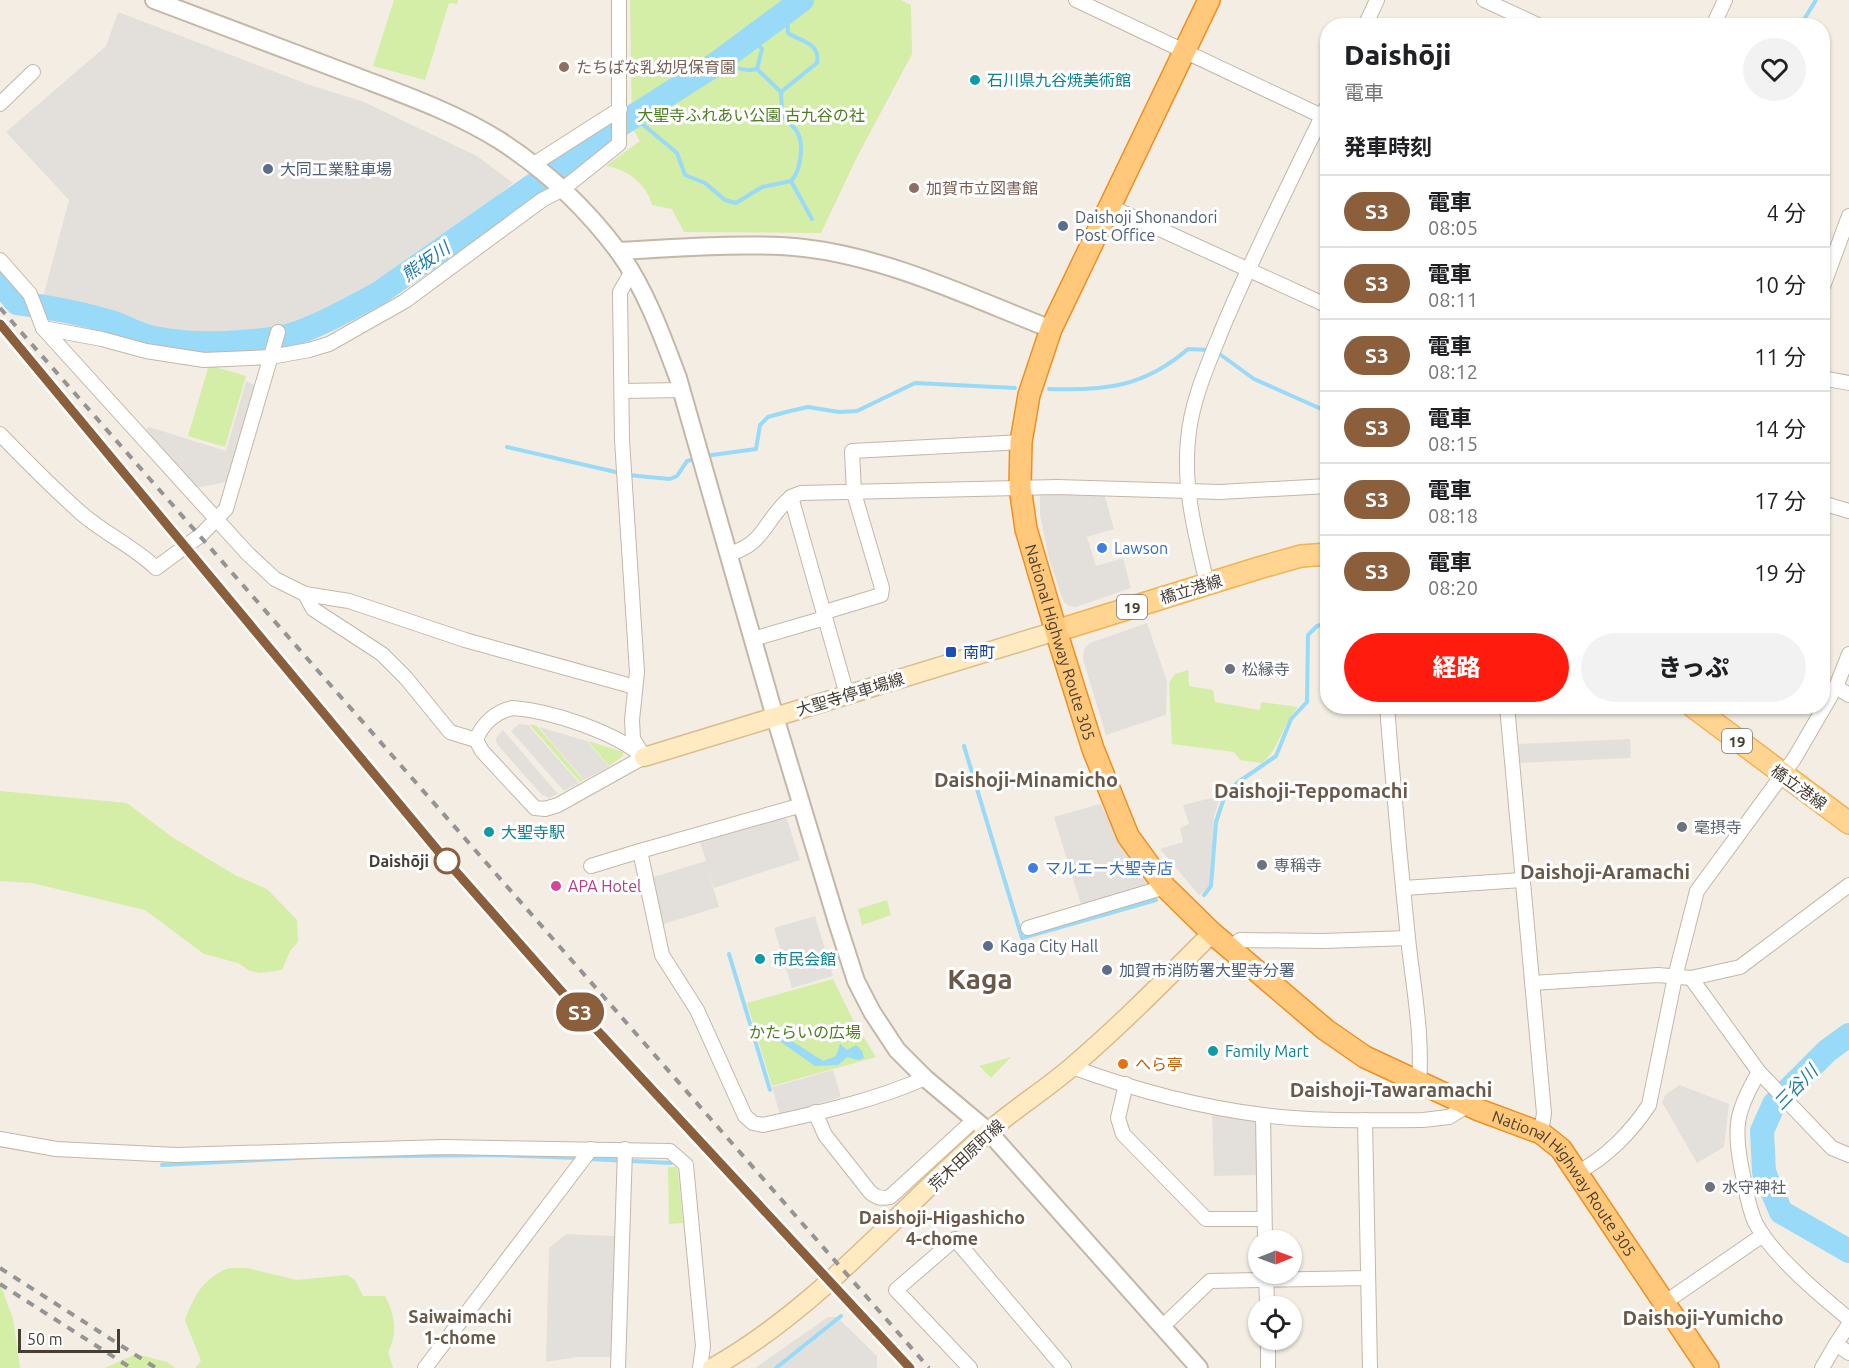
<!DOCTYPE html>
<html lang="ja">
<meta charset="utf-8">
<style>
body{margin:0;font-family:Ubuntu,"Noto Sans JP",sans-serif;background:#f2f2f2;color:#202124;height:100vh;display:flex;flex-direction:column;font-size:22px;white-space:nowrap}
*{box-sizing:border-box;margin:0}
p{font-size:20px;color:#757577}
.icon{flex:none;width:33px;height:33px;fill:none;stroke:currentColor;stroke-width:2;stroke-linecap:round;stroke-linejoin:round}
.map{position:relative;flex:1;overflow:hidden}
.panel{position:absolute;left:1320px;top:18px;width:510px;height:696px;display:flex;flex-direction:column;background:#fff;border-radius:24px;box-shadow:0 2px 4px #0004}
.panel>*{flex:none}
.badge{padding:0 12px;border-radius:20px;font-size:21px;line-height:39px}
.needle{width:39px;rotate:89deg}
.controls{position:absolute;left:1248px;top:1230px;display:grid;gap:12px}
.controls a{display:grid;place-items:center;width:54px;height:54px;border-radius:50%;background:#fff;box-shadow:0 2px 4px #0004;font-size:30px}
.scale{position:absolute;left:18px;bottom:15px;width:102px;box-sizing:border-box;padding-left:6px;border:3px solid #463d33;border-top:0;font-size:16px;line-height:21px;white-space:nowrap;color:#463d33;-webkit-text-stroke:4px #fff;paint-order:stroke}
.map>.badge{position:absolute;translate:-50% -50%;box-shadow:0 0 0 3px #fff}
h2{padding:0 24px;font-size:22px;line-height:54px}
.round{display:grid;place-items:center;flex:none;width:63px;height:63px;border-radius:32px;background:#f2f2f2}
.overview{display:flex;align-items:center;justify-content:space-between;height:102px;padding:0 24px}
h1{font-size:28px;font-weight:800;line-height:45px}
.button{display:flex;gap:12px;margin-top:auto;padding:12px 24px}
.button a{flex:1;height:69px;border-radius:36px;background:#ff1c0f;color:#fff;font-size:24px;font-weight:800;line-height:69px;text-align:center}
.button a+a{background:#f2f2f2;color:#202124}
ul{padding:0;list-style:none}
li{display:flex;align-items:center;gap:18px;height:72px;padding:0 24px;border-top:2px solid #e0e0e0}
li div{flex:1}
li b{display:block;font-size:22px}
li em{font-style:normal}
li .badge{min-width:66px;font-weight:700;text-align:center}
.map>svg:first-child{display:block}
.green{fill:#d4eda7}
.parking{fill:#e3e0dc}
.water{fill:#98daf8}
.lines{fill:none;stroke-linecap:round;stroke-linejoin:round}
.stream{stroke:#98daf8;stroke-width:4}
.river{stroke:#98daf8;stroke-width:24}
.minor-casing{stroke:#c3b7a8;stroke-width:16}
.tertiary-casing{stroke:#c3b7a8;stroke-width:20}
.secondary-casing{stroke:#d8be8e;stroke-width:21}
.primary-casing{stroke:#f0b355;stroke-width:24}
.trunk-casing{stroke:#ed9023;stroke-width:24}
.minor{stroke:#fff;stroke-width:14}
.tertiary{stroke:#fff;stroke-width:16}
.secondary{stroke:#ffeac2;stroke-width:18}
.primary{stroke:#ffd591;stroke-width:21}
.trunk{stroke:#ffc87a;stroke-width:21}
.rail{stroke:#949494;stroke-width:4;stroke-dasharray:8 8;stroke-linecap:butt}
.line-casing{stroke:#fff;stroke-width:14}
.line{stroke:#8b5e3c;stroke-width:9}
.education-dot{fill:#8d6e63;stroke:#fff;stroke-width:2}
.culture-dot{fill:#0f9aa8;stroke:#fff;stroke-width:2}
.service-dot{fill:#5c6f8a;stroke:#fff;stroke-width:2}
.shop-dot{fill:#3f7fe0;stroke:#fff;stroke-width:2}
.transit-dot{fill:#1a4fb4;stroke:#fff;stroke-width:2}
.worship-dot{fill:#6b7280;stroke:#fff;stroke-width:2}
.stop-dot{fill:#fff;stroke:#8b5e3c;stroke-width:3}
.hotel-dot{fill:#d1479c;stroke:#fff;stroke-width:2}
.food-dot{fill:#e8710a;stroke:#fff;stroke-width:2}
.labels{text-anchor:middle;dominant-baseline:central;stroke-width:6;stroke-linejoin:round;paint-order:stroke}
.shield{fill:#fff;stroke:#7e7770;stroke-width:1.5}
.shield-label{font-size:15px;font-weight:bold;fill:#463d33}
.education-label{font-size:16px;fill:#785e54;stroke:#fff;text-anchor:start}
.culture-label{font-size:16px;fill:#0d838f;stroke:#fff;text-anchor:start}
.park-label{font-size:16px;fill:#4c7d20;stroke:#fff}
.service-label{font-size:16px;fill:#4e5e75;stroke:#fff;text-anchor:start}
.shop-label{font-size:16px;fill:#366cbe;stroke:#fff;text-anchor:start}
.street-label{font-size:16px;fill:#463d33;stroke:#fff}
.transit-label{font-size:16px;fill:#164399;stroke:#fff;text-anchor:start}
.worship-label{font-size:16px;fill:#5b616d;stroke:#fff;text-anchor:start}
.stop-label{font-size:16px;font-weight:bold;fill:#463d33;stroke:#fff;text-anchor:end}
.hotel-label{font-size:16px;fill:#b23c85;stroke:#fff;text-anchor:start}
.food-label{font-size:16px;fill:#c56008;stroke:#fff;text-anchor:start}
.water-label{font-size:18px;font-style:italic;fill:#1f7eab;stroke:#fff}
.neighbourhood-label{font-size:18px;font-weight:bold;fill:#6a5949;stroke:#fff}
.quarter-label{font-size:20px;font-weight:bold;fill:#6a5949;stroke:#fff}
.town-label{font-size:28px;font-weight:bold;fill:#6a5949;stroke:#fff}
</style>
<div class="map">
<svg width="1849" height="1368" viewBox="0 0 1849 1368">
<rect width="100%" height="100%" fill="#f4ede3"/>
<!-- green -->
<g class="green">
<path d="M394,0H458L457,4L449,3L425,80L373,66Z"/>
<path d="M630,0H901L911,5L912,54L857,157L821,233L684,232L672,209L652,205C647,184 627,169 606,166L640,141L632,127Z"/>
<path d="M209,365L246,376L225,447L188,436Z"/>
<path d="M1188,670L1189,686L1213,690L1215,702L1260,710L1261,702L1298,707C1282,724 1280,748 1262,763L1240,760L1234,752L1172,744L1169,683L1175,674Z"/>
<path d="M529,724L537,726L583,780L580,782Z"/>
<path d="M588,741L623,752V756L609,766Z"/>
<path d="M0,791L127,803L172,837L235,875L267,889L297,920L298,942L290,951L282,970L259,973L250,971L238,963L204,954L145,910L32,883L0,881Z"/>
<path d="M887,900L891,915L862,925L858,909Z"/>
<path d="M833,979L853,1020L876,1057L772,1086L747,1003Z"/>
<path d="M1011,1057L991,1078L979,1066Z"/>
<path d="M668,1167H676L678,1171L683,1223L669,1224Z"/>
<path d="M229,1268H247L297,1280L347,1275L355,1280L363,1296H385C395,1314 398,1335 388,1352L393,1368H195L201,1361L185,1320C194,1296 203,1278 229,1268Z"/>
<path d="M0,1283L13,1319L20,1368H0Z"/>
<path d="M136,1354L167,1362L175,1368H105Z"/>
</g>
<!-- parking -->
<g class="parking">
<path d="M118,12L307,84L364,102L477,156L513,183L455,230L386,277L316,316L254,333L188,337L43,297L69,200L6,132L106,46Z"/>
<path d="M246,381L255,385L226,482L195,488L142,432L149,427L226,451Z"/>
<path d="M1104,493L1114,529L1087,537L1096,566L1123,558L1131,588L1076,607L1069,606L1063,601L1049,558L1040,515V494Z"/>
<path d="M1147,623L1167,681L1166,715L1106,735L1083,659L1084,649L1090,643Z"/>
<path d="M519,724L528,725L579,783L564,791L511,731Z"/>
<path d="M539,727L587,741L609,767L584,780Z"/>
<path d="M503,730L558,794L549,798L542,795L497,744L496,738Z"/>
<path d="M1630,739L1631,758L1519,763L1518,744Z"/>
<path d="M1215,797L1220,798L1214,816L1210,880L1209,887L1199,895L1160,849L1183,842L1180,828L1189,824L1183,805Z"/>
<path d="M1100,804L1135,865L1151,886L1081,905L1054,817Z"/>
<path d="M783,817L787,819L800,860L714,888L707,867L719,907L660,925L650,878L706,861L700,842Z"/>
<path d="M815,916L833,976L792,988L774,928Z"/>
<path d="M833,1070L841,1097L780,1115L772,1087Z"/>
<path d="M1680,1085L1729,1104L1724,1147L1697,1163L1662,1102L1666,1094Z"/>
<path d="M1212,1114L1253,1120L1257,1124L1260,1175L1214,1176Z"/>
<path d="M566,1234L615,1236L611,1357H577L546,1362L549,1248Z"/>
<path d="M828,1317H837L877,1356V1368H755Z"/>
</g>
<!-- water -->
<path class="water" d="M780,1038H787L823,1061L836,1056L840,1044L847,1050L856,1045L862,1051L864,1058L859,1060L847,1057L838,1065L815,1066L781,1042Z"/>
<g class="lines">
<!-- stream -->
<g class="stream">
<path d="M787,12L788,33C800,41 821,43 817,63L781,92L782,116C786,120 792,125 796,130C805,142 801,171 791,181"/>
<path d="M1800,26L1816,0"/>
<path d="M752,38L762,49L757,69"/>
<path d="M724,58C734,69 744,72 757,69L781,92"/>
<path d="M634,117L677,153L685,175L705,183L725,200L736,203L762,187L791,181L812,219"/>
<path d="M1221,355L1254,379L1328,412"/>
<path d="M1049,389C1105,391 1144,387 1188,349L1209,350"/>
<path d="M507,447L620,473"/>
<path d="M705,456L756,449L760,425L768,417L786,412L808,407L839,412L857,411L915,383L1015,388"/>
<path d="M627,475L670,479L677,476L687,461L697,458"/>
<path d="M964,746L1022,938L1156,900"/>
<path d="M1204,895L1211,886L1216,822L1225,795L1237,783L1276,756L1291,719L1307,702L1308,635L1317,626L1328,623"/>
<path d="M729,954L770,1090"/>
<path d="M589,1159L671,1163"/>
<path d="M162,1165L318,1157L498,1155L578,1158"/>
<path d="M776,1368L841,1316"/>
</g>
<!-- river -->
<g class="river">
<path d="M0,283L17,303C49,307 80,313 111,322C126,327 139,335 154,338C191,346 246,344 283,337C311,331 353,307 379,293L615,128L716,64L802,0"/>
<path d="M1849,1035L1827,1051L1774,1104L1762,1131L1764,1172L1781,1212L1849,1251"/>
</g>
<defs>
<g id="minor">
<path d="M1076,0L1328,119"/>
<path d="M1484,0L1540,26"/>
<path d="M1365,26L1377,0"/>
<path d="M1713,26L1725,0"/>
<path d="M0,104L33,72"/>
<path d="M534,164L620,109"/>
<path d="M1109,206L1328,306"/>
<path d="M0,260L30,294L43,328L247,553L275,579L305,594L349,601L465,640L635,687"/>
<path d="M631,273L620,292L622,440L637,672L632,720L633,739L644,757"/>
<path d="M1822,289L1849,216"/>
<path d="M43,328L102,339L146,351L204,360L271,357L309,350L329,344L405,301L542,200L563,189L619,144V0"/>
<path d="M1822,378L1849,383"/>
<path d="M622,391L682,390"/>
<path d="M0,434C26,461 53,488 81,513C105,534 133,546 156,568L201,535L226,509L278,332"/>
<path d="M791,497L801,493L1057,487L1220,492L1328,486"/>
<path d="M1822,503L1849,511"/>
<path d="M729,554C766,543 763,521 791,497L847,695"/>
<path d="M1207,584C1196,536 1183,489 1188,440C1191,401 1209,362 1223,327C1255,251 1292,178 1328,104"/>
<path d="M305,594L313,609L382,654L406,678L450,732L476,740"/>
<path d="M825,612L881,595L882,588L854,493L852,451L1021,442"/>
<path d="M753,639L825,618"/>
<path d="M1836,687L1849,695"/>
<path d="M1387,706C1393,784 1400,861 1408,938C1413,986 1423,1034 1419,1083"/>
<path d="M1507,706L1544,1113L1541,1133"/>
<path d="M513,708C552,711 614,732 644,757L558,805L545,809L535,808L482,751L476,740C482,724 496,711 513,708Z"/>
<path d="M802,805L640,851L662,955L697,1010L745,1116L753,1123L763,1125C817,1113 874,1101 925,1078"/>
<path d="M591,866L640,851"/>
<path d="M1404,888L1522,880"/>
<path d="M1028,928L1165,887"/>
<path d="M1230,948L1240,940L1323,941L1408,938"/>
<path d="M1691,978L1759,1072L1832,1148L1849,1155"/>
<path d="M1532,983L1658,975L1691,978L1740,967L1849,885"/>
<path d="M1072,1067C1132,1089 1199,1107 1263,1115C1316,1122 1370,1120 1423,1120L1449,1117L1470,1104"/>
<path d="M1759,1072C1736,1111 1733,1127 1742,1171C1746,1189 1748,1208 1756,1224C1773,1256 1821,1296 1849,1319"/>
<path d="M1126,1084L1118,1118L1123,1134L1206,1219H1264"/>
<path d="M815,1112L825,1135L870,1192C876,1198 882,1199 890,1197L974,1120"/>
<path d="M1263,1115L1265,1240"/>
<path d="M1365,1120L1370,1368"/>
<path d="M0,1139L56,1149L176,1155L443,1147L670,1151L686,1165L703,1346L700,1368"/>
<path d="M1578,1172C1606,1158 1632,1131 1649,1105L1675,977L1697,891L1794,759L1836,687L1849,654"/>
<path d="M1266,1274L1267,1306"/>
<path d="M1664,1303L1763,1235"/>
<path d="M1849,1324L1836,1344L1849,1353"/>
<path d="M1163,1326L1210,1281L1368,1278"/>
<path d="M1268,1340V1368"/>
<path d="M425,1368L591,1149"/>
<path d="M618,1368L625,1149"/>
<path d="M970,1368L896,1290L955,1239L1064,1368"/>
<path d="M1822,1368L1836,1344"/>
</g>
<g id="tertiary">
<path d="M154,0C222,26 290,51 358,77C405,95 456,113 499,140C544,169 585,207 618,251C645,288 662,335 678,378L775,717L837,922L856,981L872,1012L897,1050L925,1078L988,1131L1199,1368"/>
<path d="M618,251C675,248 748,242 804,248C890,258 971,298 1051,329"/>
</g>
<g id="secondary">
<path d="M644,757L1056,631"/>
<path d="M712,1368C819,1308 897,1211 988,1132C1015,1108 1047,1089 1074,1065C1123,1023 1167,978 1212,933"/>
</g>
<g id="primary">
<path d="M1056,631L1262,567L1301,556L1328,554"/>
<path d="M1692,706L1849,823"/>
</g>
<g id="trunk">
<path id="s1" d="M1209,0L1051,329L1029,395L1021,442L1020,487L1026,529L1056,631L1093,749L1128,836L1165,887L1212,933L1326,1030L1365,1057L1479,1110L1541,1133L1561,1149L1708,1368"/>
</g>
</defs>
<!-- minor casing -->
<use href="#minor" class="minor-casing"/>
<!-- tertiary casing -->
<use href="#tertiary" class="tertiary-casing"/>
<!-- secondary casing -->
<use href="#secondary" class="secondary-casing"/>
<!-- primary casing -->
<use href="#primary" class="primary-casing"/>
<!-- trunk casing -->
<use href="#trunk" class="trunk-casing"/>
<!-- minor -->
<use href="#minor" class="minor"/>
<!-- tertiary -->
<use href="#tertiary" class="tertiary"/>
<!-- secondary -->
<use href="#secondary" class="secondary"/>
<!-- primary -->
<use href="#primary" class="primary"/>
<!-- trunk -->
<use href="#trunk" class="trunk"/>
<!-- rail -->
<g class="rail">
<path d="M0,308L929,1368"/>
<path d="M0,324L444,858L570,1001L910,1368"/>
<path d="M0,1268L156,1368"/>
<path d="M0,1284L131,1368"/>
</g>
</g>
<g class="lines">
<defs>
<path id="line" d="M0,324L444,858L570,1001L910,1368"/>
</defs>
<!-- line casing -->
<use href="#line" class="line-casing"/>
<!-- line -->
<use href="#line" class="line"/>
</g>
<!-- markers -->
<g class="education-dot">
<circle cx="564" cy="67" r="6"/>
<circle cx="914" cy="188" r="6"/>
</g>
<g class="culture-dot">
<circle cx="975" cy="80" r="6"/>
<circle cx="489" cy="832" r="6"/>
<circle cx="760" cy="959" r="6"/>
<circle cx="1213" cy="1051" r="6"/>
</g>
<g class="service-dot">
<circle cx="268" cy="169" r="6"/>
<circle cx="1063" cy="226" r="6"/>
<circle cx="988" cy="946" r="6"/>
<circle cx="1107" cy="970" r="6"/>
</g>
<g class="shop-dot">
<circle cx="1102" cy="548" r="6"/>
<circle cx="1033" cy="868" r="6"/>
</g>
<rect class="transit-dot" x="945" y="646" width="12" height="12" rx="3"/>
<g class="worship-dot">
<circle cx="1230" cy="669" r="6"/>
<circle cx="1682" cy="827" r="6"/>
<circle cx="1262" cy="865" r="6"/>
<circle cx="1710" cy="1187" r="6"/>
</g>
<circle class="stop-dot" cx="447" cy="861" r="12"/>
<circle class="hotel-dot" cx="556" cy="886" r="6"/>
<circle class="food-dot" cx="1123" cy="1064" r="6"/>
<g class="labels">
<!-- shield labels -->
<g class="shield">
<rect x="1117" y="595" width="30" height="24" rx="4.5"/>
<rect x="1722" y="729" width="30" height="24" rx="4.5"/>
</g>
<g class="shield-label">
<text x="1132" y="607">19</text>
<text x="1737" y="741">19</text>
</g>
<!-- education labels -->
<g class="education-label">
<text x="576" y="67">たちばな乳幼児保育園</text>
<text x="926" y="188">加賀市立図書館</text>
</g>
<!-- culture labels -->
<g class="culture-label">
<text x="987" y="80">石川県九谷焼美術館</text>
<text x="501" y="832">大聖寺駅</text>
<text x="772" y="959">市民会館</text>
<text x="1225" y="1051">Family Mart</text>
</g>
<!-- park labels -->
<g class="park-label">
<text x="751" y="115">大聖寺ふれあい公園 古九谷の社</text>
<text x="805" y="1032">かたらいの広場</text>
</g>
<!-- service labels -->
<g class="service-label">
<text x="280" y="169">大同工業駐車場</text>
<text x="1075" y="217">Daishoji Shonandori<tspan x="1075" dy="18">Post Office</tspan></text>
<text x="1000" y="946">Kaga City Hall</text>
<text x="1119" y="970">加賀市消防署大聖寺分署</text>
</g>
<!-- shop labels -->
<g class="shop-label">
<text x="1114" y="548">Lawson</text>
<text x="1045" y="868">マルエー大聖寺店</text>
</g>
<!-- street labels -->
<g class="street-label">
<text transform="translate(1191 589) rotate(-17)">橋立港線</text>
<text stroke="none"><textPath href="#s1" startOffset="688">National Highway Route 305</textPath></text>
<text transform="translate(850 694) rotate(-17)">大聖寺停車場線</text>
<text transform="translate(1799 787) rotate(36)">橋立港線</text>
<text transform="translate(966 1155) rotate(-43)">荒木田原町線</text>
<text stroke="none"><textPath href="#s1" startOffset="1462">National Highway Route 305</textPath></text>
</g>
<!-- transit labels -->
<g class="transit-label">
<text x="963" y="652">南町</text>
</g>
<!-- worship labels -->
<g class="worship-label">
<text x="1242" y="669">松縁寺</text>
<text x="1694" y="827">毫摂寺</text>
<text x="1274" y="865">専稱寺</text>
<text x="1722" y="1187">水守神社</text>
</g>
<!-- stop labels -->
<g class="stop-label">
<text x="429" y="861">Daishōji</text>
</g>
<!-- hotel labels -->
<g class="hotel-label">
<text x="568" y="886">APA Hotel</text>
</g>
<!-- food labels -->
<g class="food-label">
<text x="1135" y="1064">へら亭</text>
</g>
<!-- water labels -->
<g class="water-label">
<text transform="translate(425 261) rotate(-35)">熊坂川</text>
<text transform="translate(1795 1087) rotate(-46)">三谷川</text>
</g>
<!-- neighbourhood labels -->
<g class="neighbourhood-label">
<text x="942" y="1217">Daishoji-Higashicho<tspan x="942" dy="21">4-chome</tspan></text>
<text x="460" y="1316">Saiwaimachi<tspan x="460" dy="21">1-chome</tspan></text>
</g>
<!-- quarter labels -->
<g class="quarter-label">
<text x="1026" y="779">Daishoji-Minamicho</text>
<text x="1311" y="790">Daishoji-Teppomachi</text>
<text x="1605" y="871">Daishoji-Aramachi</text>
<text x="1391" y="1089">Daishoji-Tawaramachi</text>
<text x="1703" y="1317">Daishoji-Yumicho</text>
</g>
<!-- town labels -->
<g class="town-label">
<text x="980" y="978">Kaga</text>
</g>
</g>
</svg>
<div class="controls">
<a><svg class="needle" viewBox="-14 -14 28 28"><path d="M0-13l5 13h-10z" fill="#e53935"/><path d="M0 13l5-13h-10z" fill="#757577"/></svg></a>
<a><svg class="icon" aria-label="locate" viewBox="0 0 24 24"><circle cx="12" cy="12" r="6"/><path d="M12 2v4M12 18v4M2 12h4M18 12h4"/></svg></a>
</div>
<div class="scale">50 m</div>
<b class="badge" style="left:580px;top:1012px;background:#8b5e3c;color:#fff">S3</b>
<section class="panel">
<div class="overview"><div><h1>Daishōji</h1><p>電車</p></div><a class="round"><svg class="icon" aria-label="heart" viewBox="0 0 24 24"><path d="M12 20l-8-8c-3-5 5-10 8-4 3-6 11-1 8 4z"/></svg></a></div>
<h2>発車時刻</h2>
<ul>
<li><span class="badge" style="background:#8b5e3c;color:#fff">S3</span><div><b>電車</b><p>08:05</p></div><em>4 分</em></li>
<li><span class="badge" style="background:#8b5e3c;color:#fff">S3</span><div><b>電車</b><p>08:11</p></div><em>10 分</em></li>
<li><span class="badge" style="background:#8b5e3c;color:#fff">S3</span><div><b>電車</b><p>08:12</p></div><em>11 分</em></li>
<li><span class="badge" style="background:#8b5e3c;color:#fff">S3</span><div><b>電車</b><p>08:15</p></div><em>14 分</em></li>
<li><span class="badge" style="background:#8b5e3c;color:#fff">S3</span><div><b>電車</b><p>08:18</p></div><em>17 分</em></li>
<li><span class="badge" style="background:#8b5e3c;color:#fff">S3</span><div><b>電車</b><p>08:20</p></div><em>19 分</em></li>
</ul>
<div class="button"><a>経路</a><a>きっぷ</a></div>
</section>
</div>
